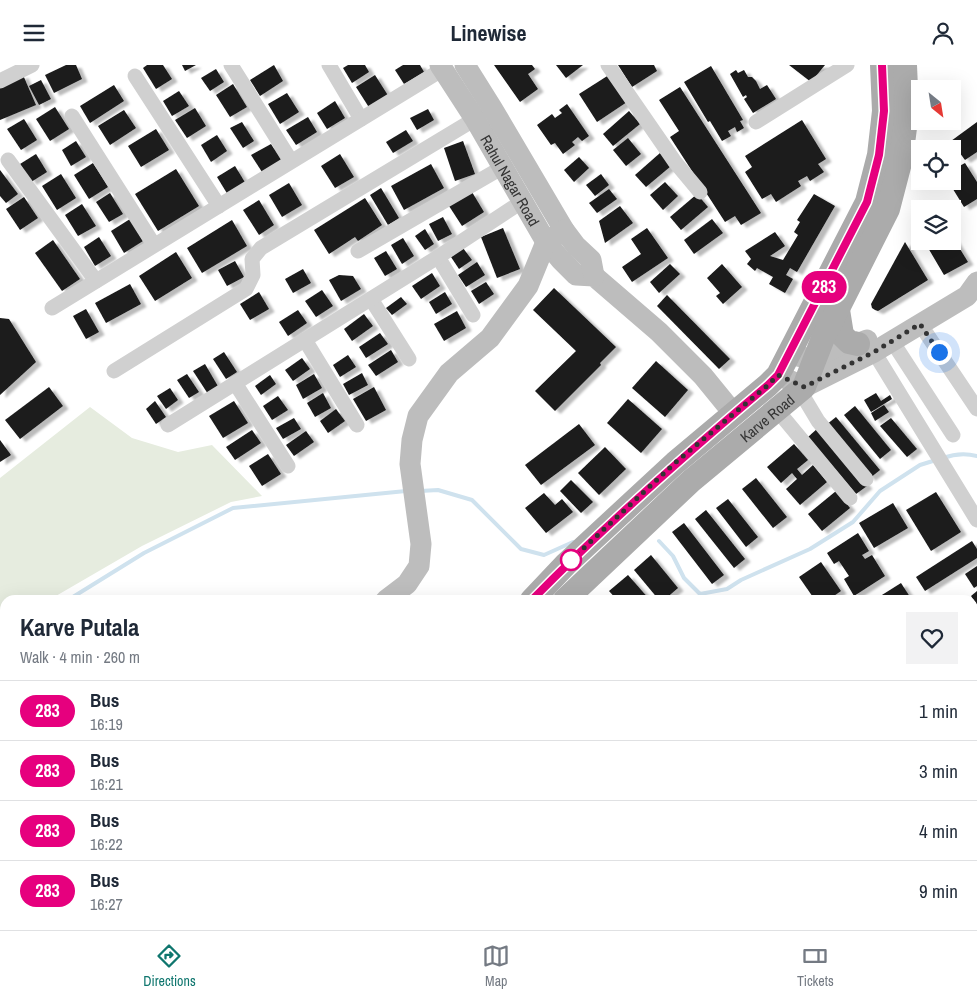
<!DOCTYPE html>
<meta charset="utf-8">
<style>
body{margin:0;font-family:"Archivo Narrow",sans-serif;background:#f2f2f3;color:#1f2937;height:100vh;display:flex;flex-direction:column;font-size:19px;white-space:nowrap}
*{box-sizing:border-box;margin:0}
p{font-size:16px;color:#747a83}
.icon{flex:none;width:28px;height:28px;fill:none;stroke:currentColor;stroke-width:2;stroke-linecap:round;stroke-linejoin:round}
.map{position:relative;flex:1;overflow:hidden}
.panel{position:absolute;left:0px;top:530px;width:978px;height:335px;display:flex;flex-direction:column;background:#fff;border-radius:15px 15px 0 0;box-shadow:0 5px 20px #0002}
.panel>*{flex:none}
.badge{padding:0 10px;border-radius:16px;font-size:18px;line-height:32px}
.needle{width:32px;rotate:150deg}
.controls{position:absolute;left:911px;top:15px;display:grid;gap:10px}
.controls a{display:grid;place-items:center;width:50px;height:50px;border-radius:0px;background:#fff;box-shadow:0 5px 20px #0002;font-size:25px}
.you{position:absolute;width:25px;height:25px;margin:-12px;border:4px solid #fff;border-radius:50%;background:#1a73e8;box-shadow:0 0 0 8px #1a73e833}
.map>.badge{position:absolute;translate:-50% -50%;box-shadow:0 0 0 2px #fff}
.round{display:grid;place-items:center;flex:none;width:52px;height:52px;border-radius:0px;background:#f2f2f3}
.head{display:flex;align-items:center;justify-content:space-between;height:85px;padding:0 20px}
h1{font-size:24px;font-weight:700;line-height:38px}
ul{padding:0;list-style:none}
li{display:flex;align-items:center;gap:15px;height:60px;padding:0 20px;border-top:1px solid #e0e1e3}
li div{flex:1}
li b{display:block;font-size:19px}
li em{font-style:normal}
li .badge{min-width:55px;font-weight:700;text-align:center}
header{display:flex;justify-content:space-between;align-items:center;height:65px;padding:0 20px;background:#fff;font-size:22px;font-weight:700}
.tab-bar{display:flex;justify-content:space-around;align-items:center;height:70px;border-top:1px solid #e0e1e3;background:#fff;font-size:14px;color:#747a83}
.tab-bar a{display:grid;justify-items:center;gap:2px}
.tab-bar .active{color:#0f766e}
.map>svg:first-child{display:block}
.green{fill:#e6ecdf}
.lines{fill:none;stroke-linecap:round;stroke-linejoin:round}
.stream{stroke:#cfe2ee;stroke-width:4}
.building{fill:#1a1a1a;filter:url(#shadow)}
.street{stroke:#d0d0d0;stroke-width:15}
.secondary{stroke:#bdbdbd;stroke-width:21}
.primary{stroke:#ababab;stroke-width:24}
.line-casing{stroke:#fff;stroke-width:11}
.line{stroke:#e6007e;stroke-width:8}
.walk{stroke:#333;stroke-width:5;stroke-dasharray:0 9}
.stop-dot{fill:#fff;stroke:#e6007e;stroke-width:2.5}
.labels{text-anchor:middle;dominant-baseline:central;stroke-width:5;stroke-linejoin:round;paint-order:stroke}
.street-label{font-size:15px;fill:#333;stroke:#fff}
</style>
<header><svg class="icon" aria-label="menu" viewBox="0 0 24 24"><path d="M4 6h16M4 12h16M4 18h16"/></svg>Linewise<svg class="icon" aria-label="person" viewBox="0 0 24 24"><circle cx="12" cy="8" r="4"/><path d="M4 21q1-7 8-7t8 7"/></svg></header>
<div class="map">
<svg width="977" height="865" viewBox="0 0 977 865">
<defs>
<filter id="shadow"><feDropShadow dx="5.5" dy="3" stdDeviation="1" flood-color="#0004"/></filter>
</defs>
<rect width="100%" height="100%" fill="#fff"/>
<!-- green -->
<g class="green">
<path d="M90,342L132,373L178,387L212,380L262,431L231,437L142,481L49,535H5V561L0,564V413Z"/>
<path d="M175,860H226L221,865H179Z"/>
<path d="M555,860H674L669,865H554L552,863Z"/>
</g>
<g class="lines">
<!-- stream -->
<g class="stream">
<path d="M943,393C954,389 965,388 977,391"/>
<path d="M420,426L438,425L472,435L521,484L544,490L573,477"/>
<path d="M659,476L673,491L684,513L700,529L727,524L741,515L810,484L853,457L880,426L920,400L936,395"/>
<path d="M68,535L144,488L233,443L406,426"/>
<path d="M0,577L5,574"/>
</g>
</g>
<!-- building -->
<g class="building">
<path d="M66,0H76L82,14L54,28L45,10Z"/>
<path d="M147,0H163L172,14L156,24L143,3Z"/>
<path d="M182,0H196L185,6Z"/>
<path d="M274,0L283,16L260,31L250,15Z"/>
<path d="M348,0H365L369,7L352,18L343,3Z"/>
<path d="M403,0H420L424,7L404,19L395,5Z"/>
<path d="M494,0H532L535,4L528,9L538,24L520,37Z"/>
<path d="M556,0H583L566,13Z"/>
<path d="M618,0H654L657,6L632,22Z"/>
<path d="M789,0H825L811,17Z"/>
<path d="M711,1L743,55L740,56L744,63L737,67L735,62L728,66L731,71L722,76L710,56L708,57L684,17Z"/>
<path d="M216,4L224,17L210,26L201,13Z"/>
<path d="M736,5L738,8L744,5L748,12H752L756,16L760,24L767,20L776,34L753,48L744,34L747,32L746,30L743,32L730,9Z"/>
<path d="M612,8L630,35L597,57L579,29Z"/>
<path d="M23,10L36,40L0,55V19Z"/>
<path d="M375,10L389,32L370,44L356,22Z"/>
<path d="M41,15L51,34L39,40L29,21Z"/>
<path d="M233,19L247,42L230,52L216,30Z"/>
<path d="M114,20L124,36L90,58L80,41Z"/>
<path d="M680,22L761,148L741,160L735,151L725,157L670,72L679,66L659,35Z"/>
<path d="M179,26L189,41L172,51L163,36Z"/>
<path d="M287,28L299,47L280,59L268,39Z"/>
<path d="M335,36L345,53L327,64L317,48Z"/>
<path d="M567,39L589,71L582,76L578,72L572,77L575,80L563,89L555,78L551,80L537,60L552,49L555,53L562,48L559,45Z"/>
<path d="M55,42L69,64L50,76L36,54Z"/>
<path d="M195,43L206,61L187,73L175,55Z"/>
<path d="M428,44L434,55L417,65L410,53Z"/>
<path d="M124,45L136,63L110,80L98,61Z"/>
<path d="M629,46L640,59L613,81L603,69Z"/>
<path d="M308,52L317,67L296,80L286,65Z"/>
<path d="M24,54L37,75L21,85L7,64Z"/>
<path d="M802,55L826,94L818,99L824,107L810,116L807,111L798,116L801,121L776,137L771,129L762,134L745,107L752,102L745,91Z"/>
<path d="M242,57L254,76L243,83L230,63Z"/>
<path d="M977,57V87L965,95L951,76Z"/>
<path d="M156,64L169,85L141,102L128,81Z"/>
<path d="M406,65L413,76L393,88L386,77Z"/>
<path d="M217,70L227,86L211,97L201,80Z"/>
<path d="M628,73L641,89L626,101L613,85Z"/>
<path d="M76,76L86,92L71,101L62,85Z"/>
<path d="M463,76L475,109L455,116L444,83Z"/>
<path d="M271,79L281,95L262,107L251,90Z"/>
<path d="M660,88L671,101L646,122L635,110Z"/>
<path d="M36,89L47,107L31,117L20,99Z"/>
<path d="M340,89L354,112L335,123L321,101Z"/>
<path d="M579,92L589,103L574,117L564,105Z"/>
<path d="M93,98L108,122L89,134L74,110Z"/>
<path d="M965,98L977,117V134L964,142L948,116H952V105Z"/>
<path d="M431,99L444,123L404,145L391,121Z"/>
<path d="M235,101L246,119L228,130L217,112Z"/>
<path d="M176,104L199,141L158,166L135,129Z"/>
<path d="M0,105L18,129L6,138L0,131Z"/>
<path d="M61,109L76,133L57,145L42,121Z"/>
<path d="M601,109L609,120L595,131L586,120Z"/>
<path d="M665,117L678,131L663,145L650,130Z"/>
<path d="M289,118L302,140L282,152L269,130Z"/>
<path d="M381,123L399,153L388,160L370,130Z"/>
<path d="M609,124L617,134L597,148L589,138Z"/>
<path d="M472,127L484,147L462,161L449,141Z"/>
<path d="M110,128L123,149L109,157L96,137Z"/>
<path d="M697,129L708,142L681,165L670,152Z"/>
<path d="M814,129L835,141L797,207L790,203L786,210L793,214L785,228L769,219L773,212L757,203L755,206L747,199L751,194L745,186L775,167L785,181L770,191L783,195L798,170L794,167L800,157L797,155Z"/>
<path d="M24,132L38,153L20,165L6,144Z"/>
<path d="M365,133L382,160L358,176L355,172L329,189L314,165Z"/>
<path d="M259,135L274,160L259,170L243,145Z"/>
<path d="M922,135L934,144H920V169L913,158Z"/>
<path d="M82,139L96,161L78,171L65,150Z"/>
<path d="M620,141L633,158L605,178L599,156Z"/>
<path d="M443,152L452,169L438,176L429,159Z"/>
<path d="M130,154L143,176L124,188L111,166Z"/>
<path d="M712,154L723,168L694,189L684,175Z"/>
<path d="M232,155L247,181L202,208L187,183Z"/>
<path d="M503,163L520,204L497,213L481,172Z"/>
<path d="M647,163L668,193L632,217L622,202L641,189L631,174Z"/>
<path d="M425,164L434,179L425,185L415,171Z"/>
<path d="M952,171L968,197L944,210L924,176H952Z"/>
<path d="M99,172L111,191L95,201L84,182Z"/>
<path d="M403,173L414,191L402,199L391,180Z"/>
<path d="M53,175L80,214L62,226L35,188Z"/>
<path d="M905,177L928,215L878,246L875,245L872,243L871,239Z"/>
<path d="M463,183L472,195L459,204L451,192Z"/>
<path d="M386,186L397,204L385,211L374,193Z"/>
<path d="M176,187L192,213L155,236L139,211Z"/>
<path d="M235,196L244,212L227,221L218,205Z"/>
<path d="M477,197L485,210L466,222L458,210Z"/>
<path d="M670,199L680,209L659,228L650,217Z"/>
<path d="M722,199L742,222L723,239L716,231L720,228L707,213Z"/>
<path d="M303,204L311,218L293,228L285,214Z"/>
<path d="M432,208L440,221L421,234L412,221Z"/>
<path d="M339,210L353,211L361,224L341,236L329,215Z"/>
<path d="M486,217L494,229L479,239L471,226Z"/>
<path d="M130,219L141,239L106,258L95,238Z"/>
<path d="M554,223L616,282L600,298L601,300L555,346L535,326L576,286L533,245Z"/>
<path d="M322,225L333,241L316,252L305,236Z"/>
<path d="M259,227L269,244L250,255L240,239Z"/>
<path d="M445,227L452,239L436,249L429,237Z"/>
<path d="M667,230L730,294L719,304L657,241Z"/>
<path d="M401,232L407,239L392,250L386,243Z"/>
<path d="M86,244L99,267L86,274L73,251Z"/>
<path d="M298,245L307,258L288,271L279,257Z"/>
<path d="M457,246L466,263L444,276L434,259Z"/>
<path d="M364,249L373,261L352,276L344,264Z"/>
<path d="M0,253L9,254L36,297L0,330Z"/>
<path d="M380,268L388,279L366,293L359,282Z"/>
<path d="M391,285L398,297L376,311L368,300Z"/>
<path d="M224,287L237,307L226,314L213,294Z"/>
<path d="M348,290L356,302L340,312L333,300Z"/>
<path d="M302,293L310,304L293,316L285,305Z"/>
<path d="M656,296L688,325L665,352L632,323Z"/>
<path d="M205,299L219,323L208,329L193,306Z"/>
<path d="M362,308L368,320L349,330L343,319Z"/>
<path d="M187,309L199,327L189,333L177,315Z"/>
<path d="M314,309L322,323L303,334L296,320Z"/>
<path d="M270,310L276,319L261,330L255,321Z"/>
<path d="M49,322L63,341L20,374L5,355Z"/>
<path d="M374,322L386,345L366,356L353,334Z"/>
<path d="M170,323L178,335L166,344L157,331Z"/>
<path d="M323,328L331,343L315,352L307,338Z"/>
<path d="M876,328L881,336L890,330L892,334L871,347L864,335Z"/>
<path d="M278,331L288,345L272,355L263,341Z"/>
<path d="M628,334L662,364L641,388L607,358Z"/>
<path d="M155,336L166,352L156,359L146,344Z"/>
<path d="M234,336L248,358L223,373L209,351Z"/>
<path d="M884,340L889,347L875,356L871,348Z"/>
<path d="M855,341L891,385L880,394L844,350Z"/>
<path d="M336,344L345,356L328,368L320,356Z"/>
<path d="M836,352L880,405L870,413L826,360Z"/>
<path d="M294,353L301,364L283,374L276,363Z"/>
<path d="M891,353L917,384L907,392L880,361Z"/>
<path d="M579,359L595,380L541,420L525,400Z"/>
<path d="M818,363L867,421L856,429L808,372Z"/>
<path d="M252,365L261,378L235,395L226,382Z"/>
<path d="M306,366L314,377L294,391L286,380Z"/>
<path d="M0,375L11,390L0,397Z"/>
<path d="M794,379L808,395L797,404L802,410L813,400L827,417L800,440L786,424L797,414L792,408L781,418L767,402Z"/>
<path d="M605,382L626,404L599,430L578,408Z"/>
<path d="M268,389L281,409L262,421L249,401Z"/>
<path d="M756,413L787,452L773,463L742,424Z"/>
<path d="M571,415L593,437L581,448L560,426Z"/>
<path d="M836,426L850,443L822,466L808,449Z"/>
<path d="M936,427L961,467L931,486L906,445Z"/>
<path d="M544,428L555,440L562,434L573,447L546,468L525,443Z"/>
<path d="M728,434L758,472L746,482L716,443Z"/>
<path d="M893,438L908,463L874,483L859,458Z"/>
<path d="M706,445L745,494L734,503L695,454Z"/>
<path d="M684,458L724,510L712,519L672,467Z"/>
<path d="M858,468L869,486L862,490L865,494L872,490L885,511L854,531L844,514L849,511L839,496L834,499L827,488Z"/>
<path d="M972,476L977,484V493L925,526L916,512Z"/>
<path d="M651,490L678,523L664,535H659L634,505Z"/>
<path d="M821,497L841,526L828,535H815L799,512Z"/>
<path d="M977,501V521L974,523L965,509Z"/>
<path d="M628,510L650,535H617L609,526Z"/>
<path d="M901,518L912,535H874Z"/>
<path d="M977,526V540L971,531Z"/>
<path d="M977,549V564L972,567V552Z"/>
<path d="M977,594V612L976,613L972,607V597Z"/>
<path d="M0,646L5,652V669L0,673Z"/>
<path d="M974,712L977,716V730L972,734Z"/>
<path d="M0,728L5,734V769L3,770L0,766Z"/>
<path d="M972,781L977,787V794L972,798Z"/>
<path d="M977,800V831L972,834V804Z"/>
<path d="M14,860H40L35,865H19Z"/>
<path d="M54,860H62L65,862L62,865H49Z"/>
<path d="M104,860H135L130,865H99Z"/>
<path d="M320,860H353L358,865H315Z"/>
<path d="M374,860H384L379,865Z"/>
<path d="M414,860H420L425,865H409Z"/>
<path d="M441,860H471L472,861L468,865H445Z"/>
<path d="M707,860H755L750,865H709Z"/>
<path d="M765,860H779L783,865H759Z"/>
<path d="M789,860H807L802,865H794Z"/>
<path d="M833,860H854L858,865H828Z"/>
<path d="M906,860H934L938,865H911Z"/>
</g>
<g class="lines">
<!-- street -->
<g class="street">
<path d="M231,0L291,96"/>
<path d="M329,0L361,54"/>
<path d="M608,0L675,97L700,127"/>
<path d="M135,11L219,141"/>
<path d="M0,16L32,0"/>
<path d="M72,51L154,180"/>
<path d="M756,57L847,0"/>
<path d="M8,95L96,216"/>
<path d="M358,186L503,102"/>
<path d="M438,192L473,250"/>
<path d="M371,234L409,294"/>
<path d="M52,243L443,4"/>
<path d="M920,259L977,344"/>
<path d="M305,275L357,360"/>
<path d="M892,276L953,370"/>
<path d="M874,287L977,455"/>
<path d="M114,306L246,224L253,210L252,194L261,183L475,54"/>
<path d="M235,318L288,401"/>
<path d="M800,326L818,356L866,414"/>
<path d="M777,345L850,433"/>
<path d="M168,360L438,192L523,136"/>
<path d="M972,693L977,698"/>
<path d="M0,698L5,704"/>
<path d="M0,848L5,843"/>
<path d="M83,860L88,865"/>
<path d="M961,860L965,865"/>
<path d="M486,865L492,860"/>
</g>
<!-- secondary -->
<g class="secondary">
<path id="s1" d="M440,0L475,54L546,177L561,195L576,210L594,211L659,267L703,311L734,349"/>
<path d="M465,0L492,43L564,165L576,181L591,195L594,211"/>
<path d="M789,289L815,295L867,275"/>
<path d="M778,310L804,322L874,287L967,231L977,217"/>
<path d="M386,535L407,519L419,501L421,479L410,399L412,375L418,351L449,308L490,273L528,221L546,177L564,165"/>
<path d="M512,860L517,865"/>
<path d="M156,865L159,860"/>
</g>
<!-- primary -->
<g class="primary">
<path d="M838,245L842,270L849,277L858,279"/>
<path d="M532,535L566,499L675,398L768,320L778,310L867,137L879,90L884,46L882,0"/>
<path id="s2" d="M565,535L691,416L804,322L823,273L888,144L901,94L907,47L905,0"/>
<path d="M239,865L243,860"/>
<path d="M270,865L274,860"/>
</g>
</g>
<g class="lines">
<defs>
<path id="line" d="M532,535C606,459 686,389 768,320L778,310L867,137L879,90L884,46L882,0"/>
</defs>
<!-- line casing -->
<use href="#line" class="line-casing"/>
<!-- line -->
<use href="#line" class="line"/>
<!-- walk -->
<path class="walk" d="M571,495L675,398L768,320L778,310L804,322L874,287L920,259L939,287"/>
</g>
<!-- markers -->
<circle class="stop-dot" cx="571" cy="495" r="10"/>
<g class="labels">
<!-- street labels -->
<g class="street-label">
<text stroke="none"><textPath href="#s1" startOffset="135">Rahul Nagar Road</textPath></text>
<text stroke="none"><textPath href="#s2" startOffset="272">Karve Road</textPath></text>
</g>
</g>
</svg>
<div class="controls">
<a><svg class="needle" viewBox="-14 -14 28 28"><path d="M0-13l5 13h-10z" fill="#e53935"/><path d="M0 13l5-13h-10z" fill="#747a83"/></svg></a>
<a><svg class="icon" aria-label="locate" viewBox="0 0 24 24"><circle cx="12" cy="12" r="6"/><path d="M12 2v4M12 18v4M2 12h4M18 12h4"/></svg></a>
<a><svg class="icon" aria-label="layers" viewBox="0 0 24 24"><path d="M12 4l9 5-9 5-9-5zM3 14l9 5 9-5"/></svg></a>
</div>
<div class="you" style="left:939px;top:287px"></div>
<b class="badge" style="left:824px;top:222px;background:#e6007e;color:#fff">283</b>
<section class="panel">
<div class="head"><div><h1>Karve Putala</h1><p>Walk · 4 min · 260 m</p></div><a class="round"><svg class="icon" aria-label="heart" viewBox="0 0 24 24"><path d="M12 20l-8-8c-3-5 5-10 8-4 3-6 11-1 8 4z"/></svg></a></div>
<ul>
<li><span class="badge" style="background:#e6007e;color:#fff">283</span><div><b>Bus</b><p>16:19</p></div><em>1 min</em></li>
<li><span class="badge" style="background:#e6007e;color:#fff">283</span><div><b>Bus</b><p>16:21</p></div><em>3 min</em></li>
<li><span class="badge" style="background:#e6007e;color:#fff">283</span><div><b>Bus</b><p>16:22</p></div><em>4 min</em></li>
<li><span class="badge" style="background:#e6007e;color:#fff">283</span><div><b>Bus</b><p>16:27</p></div><em>9 min</em></li>
</ul>
</section>
</div>
<nav class="tab-bar">
<a class="active"><svg class="icon" aria-label="directions" viewBox="0 0 24 24"><path d="M12 3l9 9-9 9-9-9zM9 14v-3h6M13 9l2 2-2 2"/></svg>Directions</a>
<a><svg class="icon" aria-label="map" viewBox="0 0 24 24"><path d="M3 6l6-2 6 2 6-2v14l-6 2-6-2-6 2zM9 4v14M15 6v14"/></svg>Map</a>
<a><svg class="icon" aria-label="tickets" viewBox="0 0 24 24"><path d="M3 7h18v10H3zM15 7v10"/></svg>Tickets</a>
</nav>
